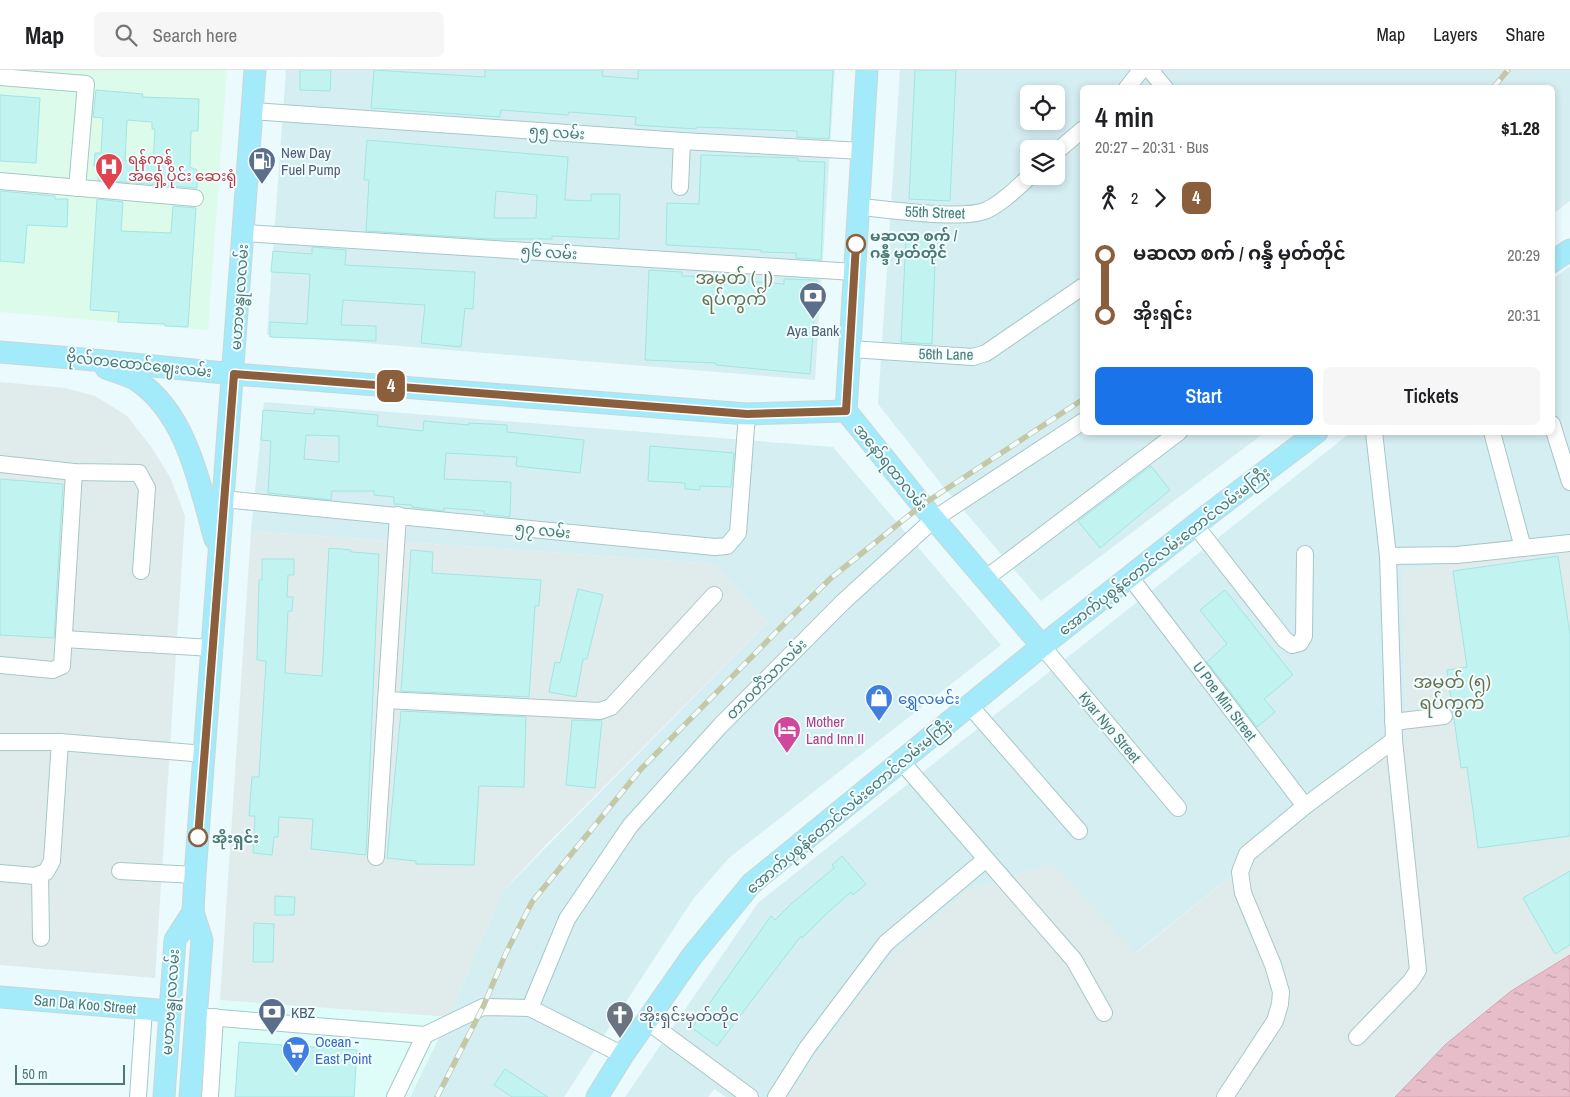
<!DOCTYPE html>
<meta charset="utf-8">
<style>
body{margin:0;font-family:"Archivo Narrow","Noto Sans Myanmar",sans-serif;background:#f6f6f6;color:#202124;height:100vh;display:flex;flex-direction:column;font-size:19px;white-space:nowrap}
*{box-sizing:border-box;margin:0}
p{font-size:16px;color:#757577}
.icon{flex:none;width:28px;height:28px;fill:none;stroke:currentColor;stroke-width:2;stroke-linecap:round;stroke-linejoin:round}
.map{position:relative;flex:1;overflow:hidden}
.details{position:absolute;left:1080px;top:15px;width:475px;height:350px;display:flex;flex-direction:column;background:#fff;border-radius:8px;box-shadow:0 2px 8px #0003}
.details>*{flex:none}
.badge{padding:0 10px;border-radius:8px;font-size:18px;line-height:32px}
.fabs{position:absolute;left:1020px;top:15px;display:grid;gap:10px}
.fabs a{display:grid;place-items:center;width:45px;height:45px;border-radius:8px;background:#fff;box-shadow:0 2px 8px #0003;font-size:25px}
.scale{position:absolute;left:15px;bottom:12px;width:110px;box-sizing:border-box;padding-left:5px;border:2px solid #4c7975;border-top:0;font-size:14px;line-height:18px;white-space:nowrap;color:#4c7975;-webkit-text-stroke:4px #f1fdff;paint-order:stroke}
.map>.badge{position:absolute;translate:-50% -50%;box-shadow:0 0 0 2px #fff}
.legs{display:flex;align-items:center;gap:8px;height:55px;padding:0 15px;font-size:16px}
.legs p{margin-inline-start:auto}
.overview{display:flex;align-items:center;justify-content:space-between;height:85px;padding:0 15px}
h1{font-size:28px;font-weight:600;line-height:38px}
.button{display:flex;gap:10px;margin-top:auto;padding:10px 15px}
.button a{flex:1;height:58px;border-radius:8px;background:#1a73e8;color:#fff;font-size:20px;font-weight:600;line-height:58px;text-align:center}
.button a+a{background:#f6f6f6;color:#202124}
ul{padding:0 15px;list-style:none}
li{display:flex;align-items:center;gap:18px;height:60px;font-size:19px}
li i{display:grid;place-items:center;width:8px;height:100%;margin:0 6px;background:currentColor}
li i::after{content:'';width:12px;height:12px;margin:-6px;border:4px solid;border-radius:50%;background:#fff}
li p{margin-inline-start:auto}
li:first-child i{background:linear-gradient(#0000 50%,currentColor 0)}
li:last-child i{background:linear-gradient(currentColor 50%,#0000 0)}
header{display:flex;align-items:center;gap:30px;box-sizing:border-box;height:70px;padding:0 25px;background:#fff;border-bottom:1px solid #e0e0e0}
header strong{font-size:24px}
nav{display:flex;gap:28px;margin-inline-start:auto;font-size:18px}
.search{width:350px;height:45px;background:#f6f6f6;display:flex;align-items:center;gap:12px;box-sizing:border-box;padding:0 18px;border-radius:8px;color:#757577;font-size:19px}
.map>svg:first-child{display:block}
.residential{fill:#d5eef2;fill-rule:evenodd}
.commercial{fill:#defdf9}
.industrial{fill:#e0ecec}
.medical{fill:#ddfbea}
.water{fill:url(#water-ripples);stroke:#d9a3b3}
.building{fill:#c1f3f1;stroke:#a1e5e2;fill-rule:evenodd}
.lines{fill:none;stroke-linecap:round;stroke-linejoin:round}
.minor-casing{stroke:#a6c8c7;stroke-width:18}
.major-casing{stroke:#c9d7d6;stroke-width:23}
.minor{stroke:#fff;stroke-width:16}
.major{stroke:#a3eafb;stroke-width:21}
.rail-casing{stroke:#c5c8a7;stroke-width:5.5}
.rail{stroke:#f1fdff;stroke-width:4;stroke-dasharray:11;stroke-linecap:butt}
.line-1-casing{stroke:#fff;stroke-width:11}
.line-1{stroke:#8b5e3c;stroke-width:8}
.stop-1-dot{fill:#fff;stroke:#8b5e3c;stroke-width:2.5}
.labels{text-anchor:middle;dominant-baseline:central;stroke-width:4;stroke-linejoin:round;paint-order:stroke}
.street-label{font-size:15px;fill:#4c7975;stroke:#f1fdff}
.service-label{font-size:15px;fill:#4e5e75;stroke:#f1fdff;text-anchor:start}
.health-label{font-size:15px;fill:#be3a42;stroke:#f1fdff;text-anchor:start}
.stop-label{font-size:15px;font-weight:bold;fill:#4c7975;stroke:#f1fdff;text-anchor:start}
.shop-label{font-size:15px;fill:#366cbe;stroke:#f1fdff;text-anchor:start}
.hotel-label{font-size:15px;fill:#b23c85;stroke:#f1fdff;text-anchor:start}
.worship-label{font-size:15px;fill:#5b616d;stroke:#f1fdff;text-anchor:start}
.quarter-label{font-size:18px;fill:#6a724f;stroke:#f1fdff}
</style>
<header>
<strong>Map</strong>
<div class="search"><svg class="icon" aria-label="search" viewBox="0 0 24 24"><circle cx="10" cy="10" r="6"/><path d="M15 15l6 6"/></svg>Search here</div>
<nav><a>Map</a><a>Layers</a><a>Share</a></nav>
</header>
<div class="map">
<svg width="1570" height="1027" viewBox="0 0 1570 1027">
<defs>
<pattern id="water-ripples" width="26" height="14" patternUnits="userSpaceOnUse" patternTransform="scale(1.25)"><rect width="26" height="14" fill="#e7bdca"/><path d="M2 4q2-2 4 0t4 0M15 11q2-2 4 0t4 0" fill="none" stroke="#bd9ea9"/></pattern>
</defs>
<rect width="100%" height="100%" fill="#eafafd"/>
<!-- residential -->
<g class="residential">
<path d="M286,0H835L815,310L267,265Z"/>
<path d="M900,0H1570V131L1553,144L1552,18H1082V362L1264,363L1041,531L942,415L878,334ZM1029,24H1056V51H1029ZM1029,79H1056V106H1029Z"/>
<path d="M1570,196V482L1403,499L1406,672L1262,781L1135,883L1052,794L969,820L892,884L815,986L789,1027H726L714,1019L708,1027H625L758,833L1350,363L1552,362L1553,209Z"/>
<path d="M264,332L833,377L1001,575L729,788L693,829L564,1027H410L449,947L502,822L768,552L715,494L251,461Z"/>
</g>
<!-- commercial -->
<path class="commercial" d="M220,930L449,947L410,1027H215Z"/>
<!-- industrial -->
<g class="industrial">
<path d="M0,312L65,318L95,326L127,346L152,378L171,409L185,446L155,908L0,895Z"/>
<path d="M251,461L715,494L768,552L545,776L502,822L449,947L220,930Z"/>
<path d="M1570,482V885L1510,921L1446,974L1395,1027H789L815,986L892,884L969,820L1052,794L1136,883L1262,781L1406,672L1403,499Z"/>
</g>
<!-- medical -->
<path class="medical" d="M0,0H227L208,260L0,242Z"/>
<!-- water -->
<path class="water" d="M1570,885V1027H1395L1446,974L1511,921Z"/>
<!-- building -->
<g class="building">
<path d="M300,0H331L330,21L300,20Z"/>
<path d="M374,0L485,7V0H603L602,6L638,9V0H833L829,69L797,67V61L697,57L696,59L635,55L636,47L569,42L568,45L501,40L500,47L371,38Z"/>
<path d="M915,0H956L950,131L909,129Z"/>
<path d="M96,20L143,24L142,27L199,29L198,61H191L190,97L197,100V118L98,110L99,96H94L95,83H101L103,48L93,47ZM127,50L152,52V59H155L153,92L125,91Z"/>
<path d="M0,25L40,28L36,93L0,91Z"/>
<path d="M367,70L568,87L565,130L591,131V124H620L619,169L552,166V169H492L366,161L369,110H364ZM496,121L537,125L536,148H494Z"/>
<path d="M701,85L798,88V91L825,92L821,190L796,188V183L761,182V180L666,175L667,133L699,134Z"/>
<path d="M0,121L55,126V129H68L67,157L27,155L24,193L0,191Z"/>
<path d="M97,129L123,132L121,161L171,163L173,136L196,138L188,257L165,256V254L118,252L119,242L90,240Z"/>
<path d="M906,167L936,168L932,274L901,272Z"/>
<path d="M312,177L346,180L345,195L475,202L473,239L465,238L461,277L421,273L425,235L343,230L341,255L376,256V271L270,267V252L307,254L310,204L271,202L273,181L312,184Z"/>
<path d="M649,200L682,202V206L717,207V209L784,214V209L817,210L810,304L716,295V293L645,290Z"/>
<path d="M315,339L378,345L377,356L423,361L424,351L469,355V353L507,355V362L584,370L580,403L516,396L517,387L446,383L444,409L511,412L510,447L484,444V441L444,438V441L412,437V435L394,434V427L374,425V421H332L331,430L268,423L271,371L261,370L263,340L314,344ZM306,365L339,366V392L304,389Z"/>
<path d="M650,376L734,383L731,417L700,416V420L685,419V413L648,411Z"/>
<path d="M1151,396L1170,420L1100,478L1078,451Z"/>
<path d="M0,409L63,414L54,568L0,565Z"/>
<path d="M329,478L351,480V482L379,484L366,785L311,779L313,749L279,747L278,767H274L272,785L253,783L255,746H249L252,707H259L266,591L257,590L259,510H262V489H294V505H288L287,527H293L292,541H288L285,603L322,606Z"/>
<path d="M411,480L433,482L432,503L541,510L539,536H535L529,627L401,621Z"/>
<path d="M1558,486L1570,564V766L1478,778L1467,697L1461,698L1447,600L1467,597L1453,501Z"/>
<path d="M578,519L603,525L587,589H583L576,627L549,622L555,592L560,593Z"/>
<path d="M1225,520L1293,605L1264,629L1275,642L1257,657L1207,592L1227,574L1200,540Z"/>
<path d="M401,641L526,647L524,717L479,716L474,795L416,794V791L387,788Z"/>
<path d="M572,650L602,651L595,718L566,715Z"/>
<path d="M842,786L866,814L853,825L851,822L824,846L802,868L801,866L717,976L692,958L771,846L775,850L791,834L834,798L832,795Z"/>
<path d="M1570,801V875L1555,884L1523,828Z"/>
<path d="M275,826L295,827L294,845H275Z"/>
<path d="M254,853L274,854L273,892H253Z"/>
<path d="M239,972L357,980L354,1027H235Z"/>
<path d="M505,999L548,1027H512L494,1015Z"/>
</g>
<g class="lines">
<defs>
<g id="minor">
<path d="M1150,0L1165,18"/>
<path d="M0,7L86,14L77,118"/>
<path d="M1127,18L1141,0"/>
<path d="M252,41L682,71L862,81"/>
<path d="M1056,82L1082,60"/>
<path d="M0,111L195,128"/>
<path d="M680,117L682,71"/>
<path d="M859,137C888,139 963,151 987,140C1003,132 1016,119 1030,106"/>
<path d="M244,163L854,202"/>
<path d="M850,279L973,287L986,283L1082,217"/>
<path d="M1552,354L1570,412"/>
<path d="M1492,362L1523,478"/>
<path d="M0,394L74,402L139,403L147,418L141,501"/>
<path d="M223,429L715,477L727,476L738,463L747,344"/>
<path d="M1195,455L1285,570L1292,575L1300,573L1304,566L1305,484"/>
<path d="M1388,486L1457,485L1570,473"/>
<path d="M1130,507L1305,736"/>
<path d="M985,509L1179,362"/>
<path d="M64,569L212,578"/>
<path d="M1042,576L1178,738"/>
<path d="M0,595L53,600L62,596L74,402"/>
<path d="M386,630L600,641L611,637L714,525"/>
<path d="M970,636L1079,761"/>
<path d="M1393,652L1444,646"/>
<path d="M0,672H60L205,684"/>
<path d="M901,691L1074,890L1104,943"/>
<path d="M376,787L398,445"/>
<path d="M120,801L195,805"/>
<path d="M0,803L35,806L46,802L52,791L60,672"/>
<path d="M40,804L41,868"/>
<path d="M530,938L567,849L630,756L720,656L843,532L934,449L1082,352"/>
<path d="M196,946L425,965L483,937L530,938L623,985"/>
<path d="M647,951L750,1027"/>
<path d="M1357,967L1411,911L1418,900L1394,670L1388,486L1374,362"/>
<path d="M138,1027L144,939"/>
<path d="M210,1027L215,947"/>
<path d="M395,1027L425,965"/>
<path d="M776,1027L807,978L886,873L986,789"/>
<path d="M1225,1027L1275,951L1280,934L1281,922L1273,895L1243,823L1240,802L1247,784L1305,736L1394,670"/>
</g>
<g id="major">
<path d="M867,0L846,341L922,435L1042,576"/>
<path d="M1552,192L1570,180"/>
<path d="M0,282L83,289L234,304L747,344L846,341"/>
<path d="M106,298C116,302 129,305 138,311C188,346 199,414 215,469"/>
<path d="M0,927L170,941"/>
<path d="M164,1027L175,870L193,842"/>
<path d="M190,1027L202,870L193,842L195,805L255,0"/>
<path d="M597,1027L623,985L692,886L751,814L1042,576L1195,455L1317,362"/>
</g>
</defs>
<!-- minor casing -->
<use href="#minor" class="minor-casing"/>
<!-- major casing -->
<use href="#major" class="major-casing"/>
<!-- minor -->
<use href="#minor" class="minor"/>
<!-- major -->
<use href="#major" class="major"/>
<defs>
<g id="rail">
<path d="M1493,18L1508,0"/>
<path d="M437,1027L483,937L506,883L532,832L641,699L792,546L831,508L922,435L1082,330"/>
</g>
</defs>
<!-- rail casing -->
<use href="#rail" class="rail-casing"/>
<!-- rail -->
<use href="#rail" class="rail"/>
</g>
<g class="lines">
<defs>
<path id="line-1" d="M198,767L234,304L747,344L846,341L856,174"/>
</defs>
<!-- line-1 casing -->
<use href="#line-1" class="line-1-casing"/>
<!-- line-1 -->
<use href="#line-1" class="line-1"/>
</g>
<!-- icons -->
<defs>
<symbol id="fuel-pin" viewBox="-11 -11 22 30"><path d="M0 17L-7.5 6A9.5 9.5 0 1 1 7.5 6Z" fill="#5c6f8a" stroke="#f1fdff"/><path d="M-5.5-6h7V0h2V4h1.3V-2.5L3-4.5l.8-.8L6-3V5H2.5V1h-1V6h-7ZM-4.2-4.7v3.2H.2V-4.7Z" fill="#fff"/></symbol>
<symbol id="hospital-pin" viewBox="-11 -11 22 30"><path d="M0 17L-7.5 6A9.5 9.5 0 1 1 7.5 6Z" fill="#e0444e" stroke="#f1fdff"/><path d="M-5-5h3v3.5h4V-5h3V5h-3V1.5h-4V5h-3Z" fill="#fff"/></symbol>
<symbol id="bank-pin" viewBox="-11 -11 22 30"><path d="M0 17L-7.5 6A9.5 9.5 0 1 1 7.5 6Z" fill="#5c6f8a" stroke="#f1fdff"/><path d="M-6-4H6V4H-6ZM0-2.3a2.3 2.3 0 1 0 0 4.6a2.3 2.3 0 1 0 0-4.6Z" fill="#fff"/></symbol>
<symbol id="shop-pin" viewBox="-11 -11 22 30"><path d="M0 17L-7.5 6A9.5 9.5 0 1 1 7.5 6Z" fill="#3f7fe0" stroke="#f1fdff"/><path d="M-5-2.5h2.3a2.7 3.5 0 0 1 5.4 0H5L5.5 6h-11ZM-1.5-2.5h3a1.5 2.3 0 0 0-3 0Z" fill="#fff"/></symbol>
<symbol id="hotel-pin" viewBox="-11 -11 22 30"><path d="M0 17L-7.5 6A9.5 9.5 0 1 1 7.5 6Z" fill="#d1479c" stroke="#f1fdff"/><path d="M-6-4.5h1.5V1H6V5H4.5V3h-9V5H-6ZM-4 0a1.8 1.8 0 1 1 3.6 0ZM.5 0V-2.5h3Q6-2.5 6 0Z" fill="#fff"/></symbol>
<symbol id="church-pin" viewBox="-11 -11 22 30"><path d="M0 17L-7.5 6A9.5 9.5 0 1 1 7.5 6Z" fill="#6b7280" stroke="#f1fdff"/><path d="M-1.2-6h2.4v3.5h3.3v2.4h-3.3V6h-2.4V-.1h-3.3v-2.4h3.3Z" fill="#fff"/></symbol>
<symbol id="supermarket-pin" viewBox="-11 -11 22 30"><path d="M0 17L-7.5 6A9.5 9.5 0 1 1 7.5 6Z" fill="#3f7fe0" stroke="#f1fdff"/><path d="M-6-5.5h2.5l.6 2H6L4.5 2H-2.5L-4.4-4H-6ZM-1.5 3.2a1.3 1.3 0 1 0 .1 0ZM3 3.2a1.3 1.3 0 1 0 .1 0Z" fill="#fff"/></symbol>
</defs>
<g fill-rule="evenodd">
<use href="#fuel-pin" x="246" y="75" width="32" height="43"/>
<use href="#hospital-pin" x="93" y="81" width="32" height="43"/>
<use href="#bank-pin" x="797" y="210" width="32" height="43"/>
<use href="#shop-pin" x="863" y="612" width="32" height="43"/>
<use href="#hotel-pin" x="771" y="644" width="32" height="43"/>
<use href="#bank-pin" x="256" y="926" width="32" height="43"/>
<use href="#church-pin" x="604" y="929" width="32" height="43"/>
<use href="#supermarket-pin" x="280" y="964" width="32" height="43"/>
</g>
<!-- markers -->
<g class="stop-1-dot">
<circle cx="856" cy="174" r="9"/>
<circle cx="198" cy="767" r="9"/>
</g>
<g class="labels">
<!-- street labels -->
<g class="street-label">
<text transform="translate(557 62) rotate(4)">၅၅ လမ်း</text>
<text transform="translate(935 142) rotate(2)">55th Street</text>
<text transform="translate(549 182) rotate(4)">၅၆ လမ်း</text>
<text transform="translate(239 227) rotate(-86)">မဟာဗန္ဓုလလမ်း</text>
<text transform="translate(946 284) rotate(1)">56th Lane</text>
<text transform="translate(139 294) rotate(6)">ဗိုလ်တထောင်ဈေးလမ်း</text>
<text transform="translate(891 397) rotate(51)">အနော်ရထာလမ်း</text>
<text transform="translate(543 460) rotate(6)">၅၇ လမ်း</text>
<text transform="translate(1164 481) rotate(-38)">အောက်ပုစွန်တောင်လမ်းတောင်လမ်းမကြီး</text>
<text transform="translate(766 609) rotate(-45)">တာဝတိံသာလမ်း</text>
<text transform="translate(1225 631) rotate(53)">U Poe Min Street</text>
<text transform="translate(1110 657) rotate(50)">Kyar Nyo Street</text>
<text transform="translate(849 736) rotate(-40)">အောက်ပုစွန်တောင်လမ်းတောင်လမ်းမကြီး</text>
<text transform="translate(170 932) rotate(-86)">မဟာဗန္ဓုလလမ်း</text>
<text transform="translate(85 934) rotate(5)">San Da Koo Street</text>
</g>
<!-- service labels -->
<g class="service-label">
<text x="281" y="82">New Day<tspan x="281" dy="17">Fuel Pump</tspan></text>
<text x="813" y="260" text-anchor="middle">Aya Bank</text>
<text x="291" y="942">KBZ</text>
</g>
<!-- health labels -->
<g class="health-label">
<text x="128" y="88">ရန်ကုန်<tspan x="128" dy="17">အရှေ့ပိုင်း ဆေးရုံ</tspan></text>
</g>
<!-- stop labels -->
<g class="stop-label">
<text x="870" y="165">မဆလာ စက် /<tspan x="870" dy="17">ဂန္ဒီ မှတ်တိုင်</tspan></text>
<text x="212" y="767">အိုးရှင်း</text>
</g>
<!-- shop labels -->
<g class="shop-label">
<text x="898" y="628">ရွှေလမင်း</text>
<text x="315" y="971">Ocean -<tspan x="315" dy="17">East Point</tspan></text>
</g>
<!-- hotel labels -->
<g class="hotel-label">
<text x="806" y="651">Mother<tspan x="806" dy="17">Land Inn II</tspan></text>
</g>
<!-- worship labels -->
<g class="worship-label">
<text x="639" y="945">အိုးရှင်းမှတ်တိုင</text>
</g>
<!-- quarter labels -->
<g class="quarter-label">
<text x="734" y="207">အမှတ် (၂)<tspan x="734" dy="21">ရပ်ကွက်</tspan></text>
<text x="1452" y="611">အမှတ် (၅)<tspan x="1452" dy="21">ရပ်ကွက်</tspan></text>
</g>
</g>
</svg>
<div class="fabs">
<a><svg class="icon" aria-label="locate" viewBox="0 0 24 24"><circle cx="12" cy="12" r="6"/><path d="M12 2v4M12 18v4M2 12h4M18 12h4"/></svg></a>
<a><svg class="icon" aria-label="layers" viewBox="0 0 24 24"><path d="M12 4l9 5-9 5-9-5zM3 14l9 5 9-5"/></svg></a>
</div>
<div class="scale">50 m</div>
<b class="badge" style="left:391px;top:316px;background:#8b5e3c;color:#fff">4</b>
<section class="details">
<div class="overview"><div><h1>4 min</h1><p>20:27 – 20:31 · Bus</p></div><b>$1.28</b></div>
<div class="legs"><svg class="icon" aria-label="walk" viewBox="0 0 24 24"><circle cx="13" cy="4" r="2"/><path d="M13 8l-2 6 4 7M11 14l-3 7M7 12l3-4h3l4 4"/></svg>2<svg class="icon" aria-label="forward" viewBox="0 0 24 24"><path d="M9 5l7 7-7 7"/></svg><b class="badge" style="background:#8b5e3c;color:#fff">4</b></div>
<ul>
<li><i style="color:#8b5e3c"></i><b>မဆလာ စက် / ဂန္ဒီ မှတ်တိုင်</b><p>20:29</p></li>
<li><i style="color:#8b5e3c"></i><b>အိုးရှင်း</b><p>20:31</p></li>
</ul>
<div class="button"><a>Start</a><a>Tickets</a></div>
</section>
</div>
